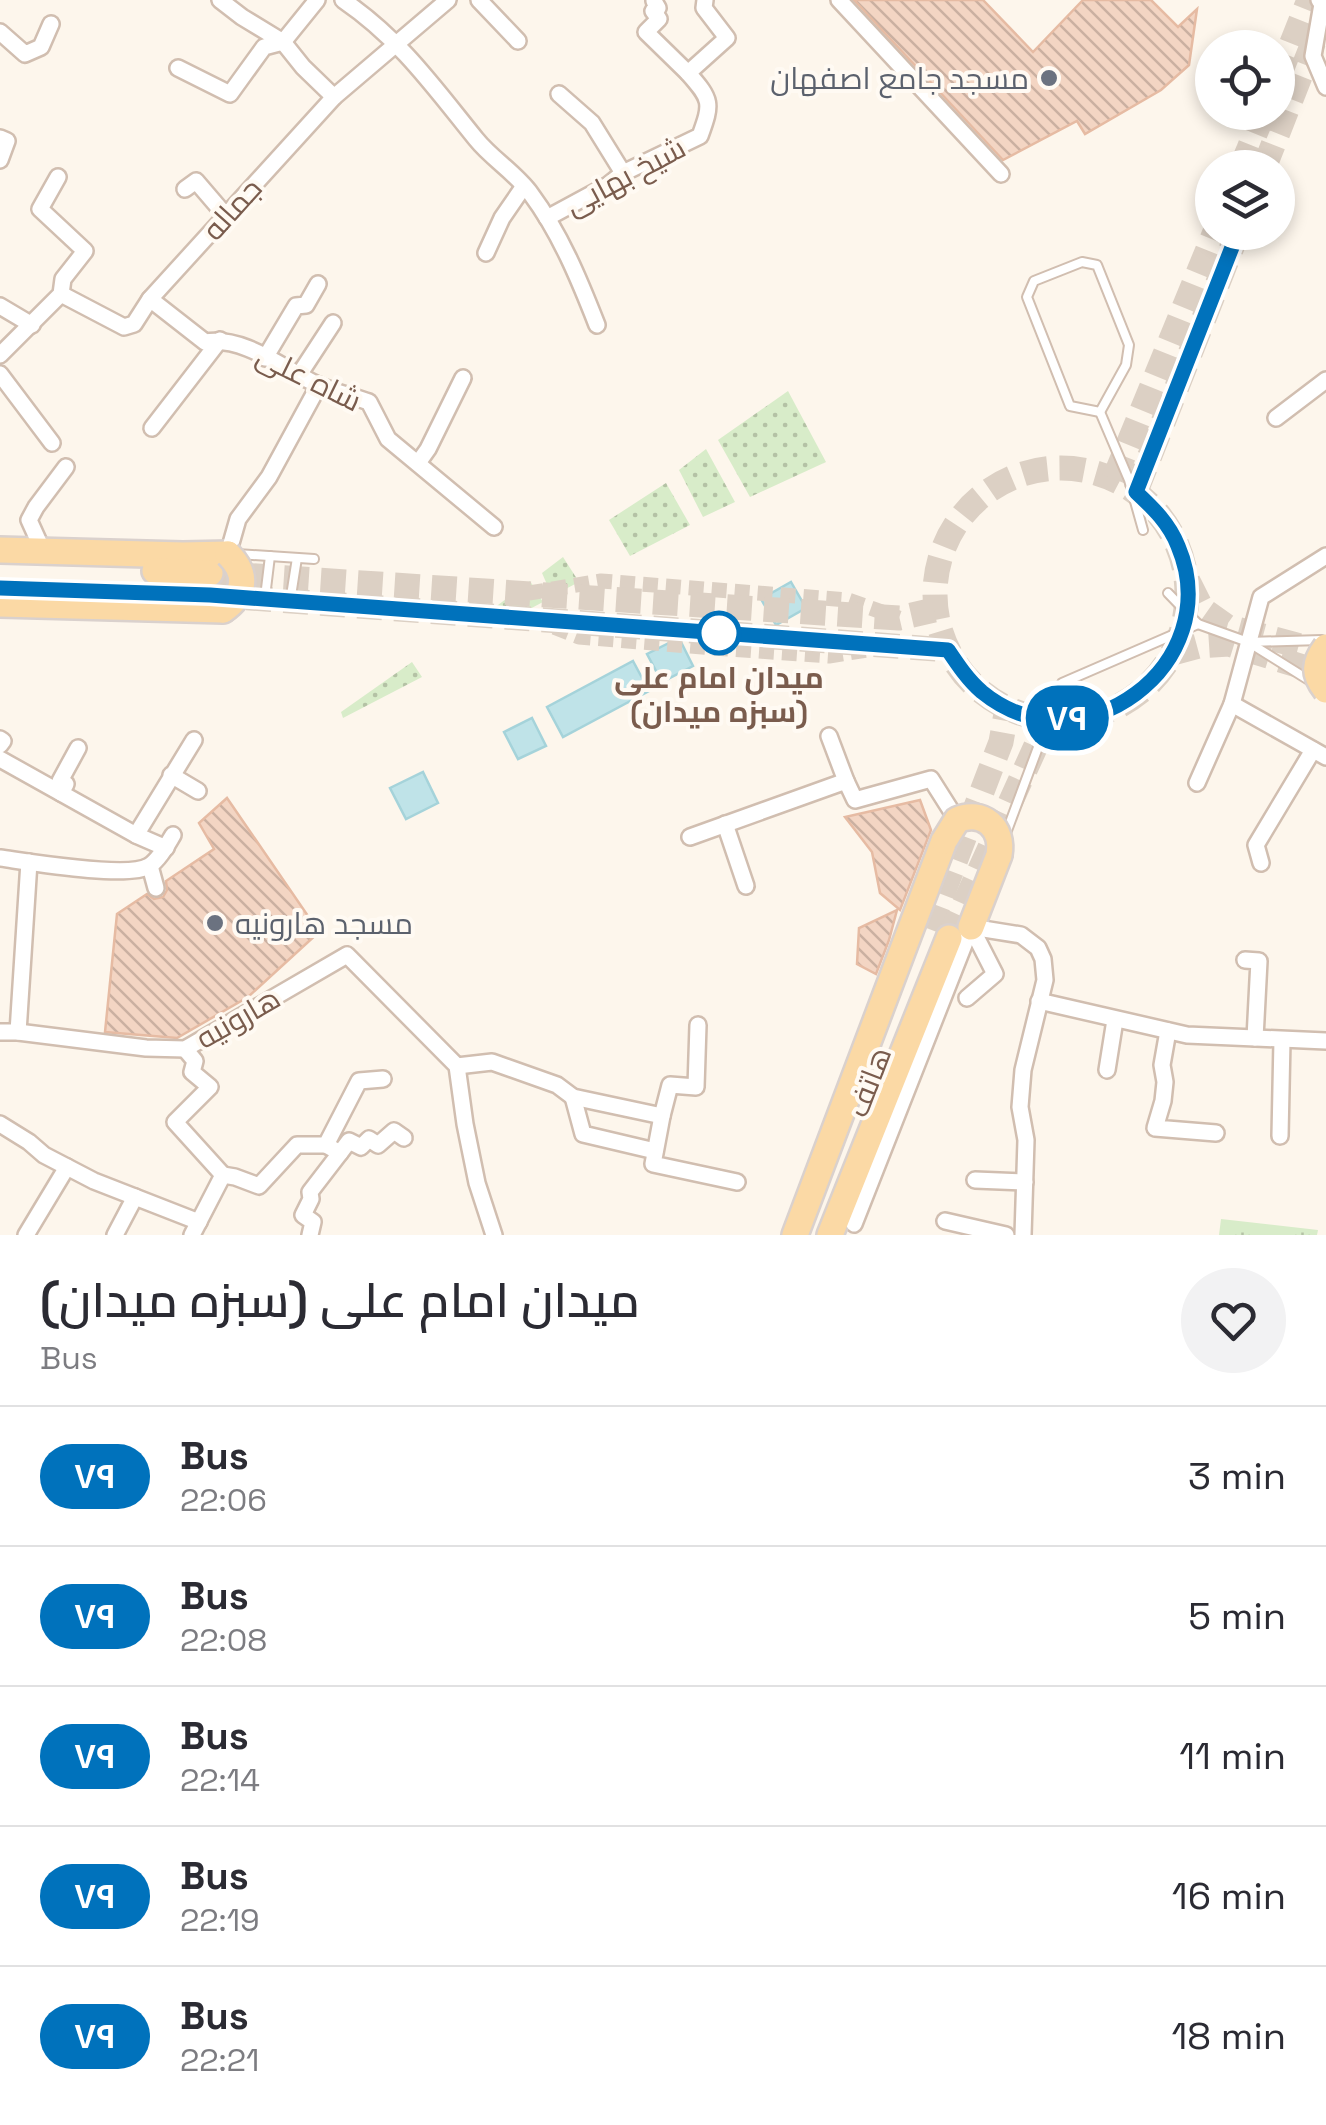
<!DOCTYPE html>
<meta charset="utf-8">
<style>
body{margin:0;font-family:"Space Grotesk",Cairo,sans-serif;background:#f2f2f3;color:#2b2b33;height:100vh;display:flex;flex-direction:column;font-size:38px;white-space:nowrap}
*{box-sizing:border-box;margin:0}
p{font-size:32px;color:#7c7c81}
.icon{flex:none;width:55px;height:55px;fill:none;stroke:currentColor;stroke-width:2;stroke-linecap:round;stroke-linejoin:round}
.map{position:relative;height:1235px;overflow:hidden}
.drawer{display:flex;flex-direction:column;background:#fff;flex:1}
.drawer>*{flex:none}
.badge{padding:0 20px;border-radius:32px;font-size:35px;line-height:65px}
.tools{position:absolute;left:1195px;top:30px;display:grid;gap:20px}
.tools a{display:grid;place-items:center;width:100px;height:100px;border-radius:50%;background:#fff;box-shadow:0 5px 15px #0003;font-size:50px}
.map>.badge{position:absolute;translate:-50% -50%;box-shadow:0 0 0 5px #fff}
.round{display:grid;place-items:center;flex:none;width:105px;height:105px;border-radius:52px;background:#f2f2f3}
.headline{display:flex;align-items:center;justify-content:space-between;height:170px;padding:0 40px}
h1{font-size:48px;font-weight:600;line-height:75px}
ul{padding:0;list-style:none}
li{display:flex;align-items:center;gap:30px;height:140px;padding:0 40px;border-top:2px solid #e1e1e2}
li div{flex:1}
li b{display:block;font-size:38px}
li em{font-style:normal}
li .badge{min-width:110px;font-weight:700;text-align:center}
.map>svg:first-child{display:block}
.grass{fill:url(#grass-dots)}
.park{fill:url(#park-tufts)}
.water{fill:#bfe3e8;stroke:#a5d3da;stroke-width:2.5}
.building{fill:url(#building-back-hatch);stroke:#e6bba3;stroke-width:2.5}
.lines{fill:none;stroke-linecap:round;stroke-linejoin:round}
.street-tunnel{stroke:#dcd0c4;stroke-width:15;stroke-dasharray:15 8;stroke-linecap:butt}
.primary-tunnel{stroke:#dcd0c4;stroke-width:25;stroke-dasharray:25 12;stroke-linecap:butt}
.lane-casing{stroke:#d1beb0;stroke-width:12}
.street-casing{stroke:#d1beb0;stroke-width:20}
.primary-casing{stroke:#dad1cd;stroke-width:30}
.lane{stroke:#fff;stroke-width:8}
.street{stroke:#fff;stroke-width:15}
.primary{stroke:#fbd9a5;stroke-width:25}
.primary-bridge-casing{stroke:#dad1cd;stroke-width:30;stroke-linecap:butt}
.primary-bridge{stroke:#fbd9a5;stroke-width:25}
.line-casing{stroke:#fff;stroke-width:22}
.line{stroke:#0072bc;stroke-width:15}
.worship-dot{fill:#6b7280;stroke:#fffaf3;stroke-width:4}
.stop-dot{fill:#fff;stroke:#0072bc;stroke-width:5}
.labels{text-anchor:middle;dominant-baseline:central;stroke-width:8;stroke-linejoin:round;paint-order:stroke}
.worship-label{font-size:30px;fill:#5b616d;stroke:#fffaf3;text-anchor:end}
.street-label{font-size:30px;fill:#7a5c4d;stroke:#fffaf3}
.stop-label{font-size:30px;font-weight:bold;fill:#7a5c4d;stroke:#fffaf3}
</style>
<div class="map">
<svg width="1326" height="1235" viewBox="0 0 1326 1235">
<defs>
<pattern id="grass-dots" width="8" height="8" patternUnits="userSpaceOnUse" patternTransform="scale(2.5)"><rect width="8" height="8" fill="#d8ecc9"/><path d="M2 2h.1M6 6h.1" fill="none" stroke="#b4c2a5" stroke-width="1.8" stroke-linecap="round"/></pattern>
<pattern id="park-tufts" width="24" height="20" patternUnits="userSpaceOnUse" patternTransform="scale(2.5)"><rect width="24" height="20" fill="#d8ecc9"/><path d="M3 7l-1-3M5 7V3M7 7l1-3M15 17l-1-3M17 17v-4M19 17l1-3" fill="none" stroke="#b4c2a5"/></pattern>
<pattern id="building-back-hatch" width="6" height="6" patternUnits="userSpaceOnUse" patternTransform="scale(2.5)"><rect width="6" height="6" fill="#f3d5c3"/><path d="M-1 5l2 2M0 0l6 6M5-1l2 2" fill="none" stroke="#cab0a1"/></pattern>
</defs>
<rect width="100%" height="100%" fill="#fdf6ec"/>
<!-- grass -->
<g class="grass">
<path d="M788,391L826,462L750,497L718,440Z"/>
<path d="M706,449L735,502L703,517L679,470Z"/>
<path d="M666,483L690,525L630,556L609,520Z"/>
<path d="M563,557L579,582L552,596L542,573Z"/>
<path d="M530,581L543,602L503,623L494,608Z"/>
<path d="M412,662L422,677L343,718L341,712Z"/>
</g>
<!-- park -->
<path class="park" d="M1221,1219L1318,1230L1317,1235H1219Z"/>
<!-- water -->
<g class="water">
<path d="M791,582L806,608L776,625L761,599Z"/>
<path d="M679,638L693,666L662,682L647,654Z"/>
<path d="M633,661L649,691L563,737L547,707Z"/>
<path d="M532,718L546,746L518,759L504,732Z"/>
<path d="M423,772L438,803L406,819L390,788Z"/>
</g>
<!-- building -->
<g class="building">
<path d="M854,0H983L1033,52L1083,0H1151L1178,27L1197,9L1189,65L1161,90L1085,134L1077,121L1003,160Z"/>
<path d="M227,798L319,932L248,997L177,1038L105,1032L117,914L147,894L154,899L163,897L167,890L166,881L214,849L199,823Z"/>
<path d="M920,800L931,830L900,910L880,893L872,852L845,817Z"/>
<path d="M897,910L889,940L876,974L857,964L859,928Z"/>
</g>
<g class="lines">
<!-- street-tunnel -->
<g class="street-tunnel">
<path d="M529,593L601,581L848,600L899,618"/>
<path d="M533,619L579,637L714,648L829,656L893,646"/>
</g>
<!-- primary-tunnel -->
<g class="primary-tunnel">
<path d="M1278,78L1309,0"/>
<path d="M1241,168L1264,112"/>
<path d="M1264,168L1319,28"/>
<circle cx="1061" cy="594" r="126"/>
<path d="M1114,479L1215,232"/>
<path d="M1136,491L1238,232"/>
<path d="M210,573L899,618L934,610"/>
<path d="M1188,581L1202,609L1226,626L1326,653"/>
<path d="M210,595L948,650"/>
<path d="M1173,653L1199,646L1229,644L1326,674"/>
<path d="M929,929L1001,742L1007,708"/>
<path d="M949,938L1040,737"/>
</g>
<defs>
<g id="lane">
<path d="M1082,262L1097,265L1129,345L1126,365L1100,412L1070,406L1027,297L1034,281Z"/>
<path d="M1100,412L1129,480L1143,530"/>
<path d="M237,554L314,559"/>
<path d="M270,556L265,597L290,602L297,558"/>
<path d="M1168,593L1198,624L1248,642L1322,640"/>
<path d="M1248,642L1312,682"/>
<path d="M1005,836L1062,683L1198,624"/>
</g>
<g id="street">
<path d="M220,0L242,17L283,42L303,67L334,97"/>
<path d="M343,0C400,39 433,86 476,139C492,159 516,173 531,194C560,233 579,279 597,325"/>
<path d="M479,0L518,41"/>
<path d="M839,0L1001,174"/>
<path d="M1319,0L1322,4L1313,56L1326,87"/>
<path d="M654,1L658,8L653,11L659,19L646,32L688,73"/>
<path d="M0,32L25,54L41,47L51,24"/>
<path d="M178,68L230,94L264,47L283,42L317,0"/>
<path d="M559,94L592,123L623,173"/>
<path d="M0,138L7,141L0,160"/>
<path d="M185,189L196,181L226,216"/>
<path d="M547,218L608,185L623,173L700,136C712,103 712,100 688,73L727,38L704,8L705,0"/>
<path d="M486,253L502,218L524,186"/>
<path d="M61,294L124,327L134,324L150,299L334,97L448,0"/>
<path d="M150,299L205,342C244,336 282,368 316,384C333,392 352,396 369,402L388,439L494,527"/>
<path d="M0,306L32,325"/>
<path d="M0,355L61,294L63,279L85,251L40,209L58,177"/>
<path d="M265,358L296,306L306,305L318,284"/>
<path d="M0,374L52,443"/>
<path d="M299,375L333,323"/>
<path d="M1276,418L1326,380"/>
<path d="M152,428L220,340"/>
<path d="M418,463L428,449L463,378"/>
<path d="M43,551L29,520L36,507L66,467"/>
<path d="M228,554L238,519L269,477L319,385"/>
<path d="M1232,704L1326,757"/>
<path d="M829,736L846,781"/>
<path d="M0,739L3,741L0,745"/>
<path d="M0,759L136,835L166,848"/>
<path d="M171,775L198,791"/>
<path d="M1197,783L1232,704L1261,597L1326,556"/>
<path d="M61,793L66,784L60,781L78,748"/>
<path d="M725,824L746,886"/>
<path d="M136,835L194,740"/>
<path d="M690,837L846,781L855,800L931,779L957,820"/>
<path d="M0,858C29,862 128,879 149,866C159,860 167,845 173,835"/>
<path d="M1261,863L1256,845L1313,750"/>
<path d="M150,866L156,888"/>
<path d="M971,927L1021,935L1038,948L1043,959L1045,980L1023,1070L1020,1107L1026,1140L1023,1235"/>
<path d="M1245,960L1259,961L1255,1038"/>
<path d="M967,998L995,974L971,927"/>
<path d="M1039,1001L1187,1035L1326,1041"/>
<path d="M1168,1031L1162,1065L1165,1082L1163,1101L1155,1128L1216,1133"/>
<path d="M0,1032H18L146,1048L185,1049L347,955L457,1066L465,1124L477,1183L494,1235"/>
<path d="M18,1032L29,862"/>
<path d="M185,1049L195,1061L192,1072L210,1087L175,1122L223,1175L192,1235"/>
<path d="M457,1066L492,1062L557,1085L573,1097L662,1116L653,1164L737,1182"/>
<path d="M1107,1070L1115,1020"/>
<path d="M573,1097L583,1134L655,1151"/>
<path d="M662,1116L670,1085L696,1087L698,1025"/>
<path d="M0,1124L29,1142L44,1155L94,1181L199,1222"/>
<path d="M1280,1136L1282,1040"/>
<path d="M340,1153L349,1141L361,1147L369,1139L378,1145L394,1131L404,1138"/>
<path d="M223,1175L235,1177L259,1186L297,1145H326L359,1081L383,1079"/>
<path d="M975,1180L1025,1182"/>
<path d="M945,1221L1006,1235"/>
<path d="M854,1224L971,927"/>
<path d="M26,1235L67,1167"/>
<path d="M115,1235L135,1197"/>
<path d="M310,1235L313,1222L303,1215L311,1199L310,1192L340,1153L326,1145"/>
</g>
<g id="primary">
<path d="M0,550L183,555L228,554"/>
<path d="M155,571L210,573"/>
<path d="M0,604L223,610"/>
<path d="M971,927L999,855"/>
<path d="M795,1235L944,841"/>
<path d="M830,1235L949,938"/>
</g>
</defs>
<!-- lane casing -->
<use href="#lane" class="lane-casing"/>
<!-- street casing -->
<use href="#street" class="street-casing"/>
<!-- primary casing -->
<use href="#primary" class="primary-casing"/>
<!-- lane -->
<use href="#lane" class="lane"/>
<!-- street -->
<use href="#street" class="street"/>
<!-- primary -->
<use href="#primary" class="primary"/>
<defs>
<g id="primary-bridge">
<path d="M223,610C246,594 248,574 228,554"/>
<path d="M1326,647C1314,663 1313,674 1326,690"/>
<path d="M944,841L957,820C983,809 1004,828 999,855"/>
</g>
</defs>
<!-- primary-bridge casing -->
<use href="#primary-bridge" class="primary-bridge-casing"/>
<!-- primary-bridge -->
<use href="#primary-bridge" class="primary-bridge"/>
</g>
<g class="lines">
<defs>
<path id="line" d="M0,588L210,595L948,650C958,665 968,680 982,692C1081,773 1228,664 1178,546C1169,523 1153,508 1136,492L1238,232"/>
</defs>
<!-- line casing -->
<use href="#line" class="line-casing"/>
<!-- line -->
<use href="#line" class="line"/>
</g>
<!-- markers -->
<g class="worship-dot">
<circle cx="1049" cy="78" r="10"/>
<circle cx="215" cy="923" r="10"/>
</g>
<circle class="stop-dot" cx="719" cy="633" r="20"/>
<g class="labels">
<!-- worship labels -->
<g class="worship-label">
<text x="1029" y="78">مسجد جامع اصفهان</text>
<text x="235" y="923" text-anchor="start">مسجد هارونیه</text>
</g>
<!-- street labels -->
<g class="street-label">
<text transform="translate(625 176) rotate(-28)">شیخ بهایی</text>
<text transform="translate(232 209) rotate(-48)">جماله</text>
<text transform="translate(309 378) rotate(26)">شاه علی</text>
<text transform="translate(238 1018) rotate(-30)">هارونیه</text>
<text transform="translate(869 1082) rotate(-69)">هاتف</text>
</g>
<!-- stop labels -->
<g class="stop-label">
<text x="719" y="677">میدان امام علی<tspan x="719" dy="34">(سبزه میدان)</tspan></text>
</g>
</g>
</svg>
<div class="tools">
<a><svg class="icon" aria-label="locate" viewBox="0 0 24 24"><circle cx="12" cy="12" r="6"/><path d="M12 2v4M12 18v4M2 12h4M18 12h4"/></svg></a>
<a><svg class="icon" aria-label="layers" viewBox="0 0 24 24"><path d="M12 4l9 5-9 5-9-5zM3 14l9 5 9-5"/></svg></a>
</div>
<b class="badge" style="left:1067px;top:718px;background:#0072bc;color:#fff">۷۹</b>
</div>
<section class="drawer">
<div class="headline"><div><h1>میدان امام علی (سبزه میدان)</h1><p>Bus</p></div><a class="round"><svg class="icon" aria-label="heart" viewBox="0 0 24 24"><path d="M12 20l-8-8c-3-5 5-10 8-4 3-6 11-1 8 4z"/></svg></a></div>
<ul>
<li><span class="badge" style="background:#0072bc;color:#fff">۷۹</span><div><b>Bus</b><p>22:06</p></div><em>3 min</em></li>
<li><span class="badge" style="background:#0072bc;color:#fff">۷۹</span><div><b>Bus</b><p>22:08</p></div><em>5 min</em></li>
<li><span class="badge" style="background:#0072bc;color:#fff">۷۹</span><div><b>Bus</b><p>22:14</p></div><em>11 min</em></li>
<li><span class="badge" style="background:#0072bc;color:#fff">۷۹</span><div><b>Bus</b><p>22:19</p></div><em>16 min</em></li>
<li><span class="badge" style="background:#0072bc;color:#fff">۷۹</span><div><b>Bus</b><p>22:21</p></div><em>18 min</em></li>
</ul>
</section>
